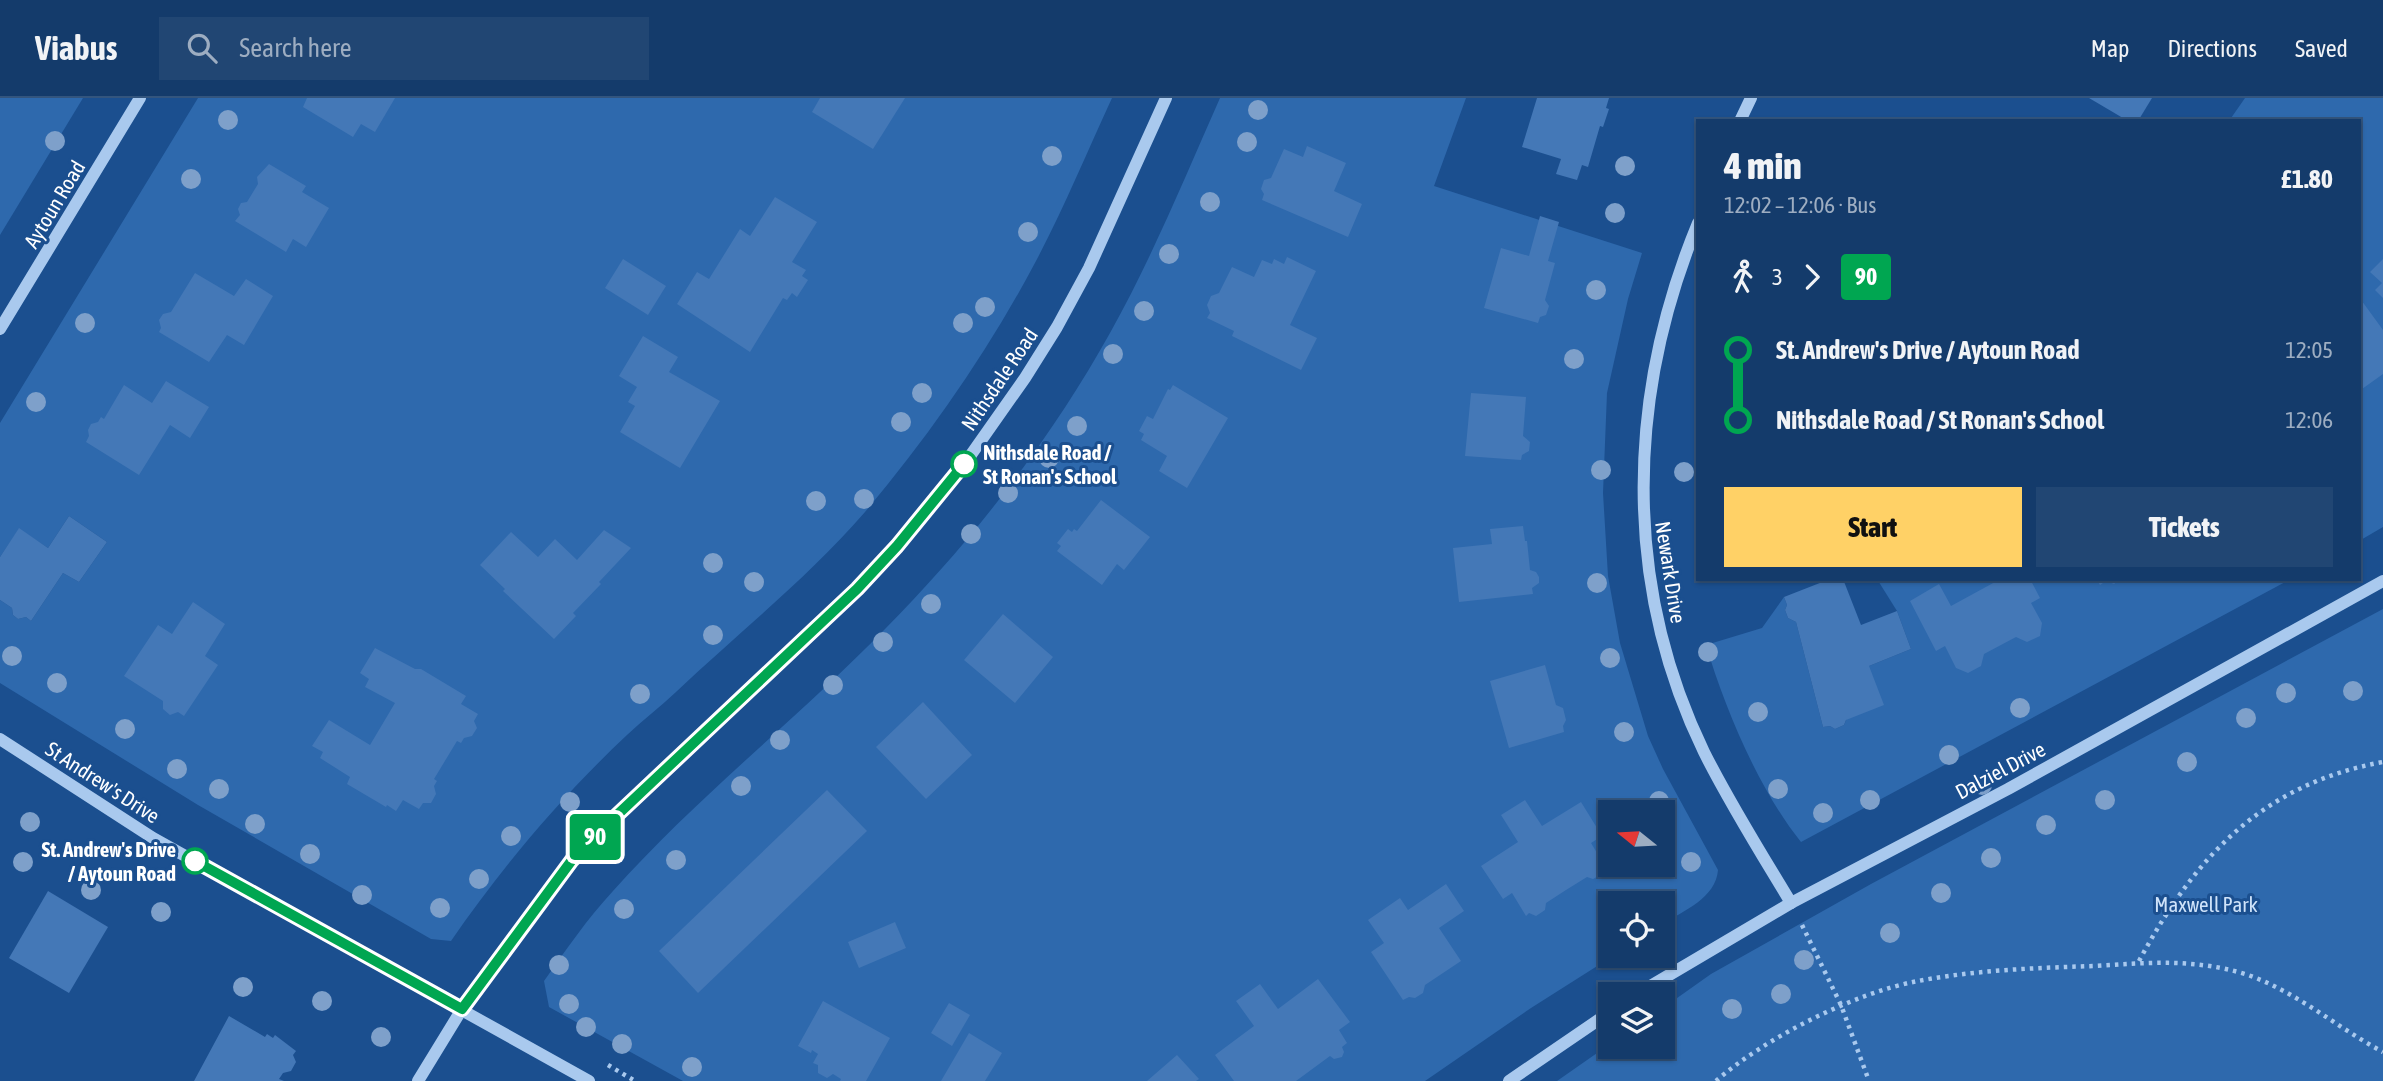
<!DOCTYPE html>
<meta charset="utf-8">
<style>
body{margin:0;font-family:"Asap Condensed",sans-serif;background:#214673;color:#f1f3f6;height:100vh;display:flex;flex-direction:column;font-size:26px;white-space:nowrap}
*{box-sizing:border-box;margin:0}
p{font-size:23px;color:#9dadc1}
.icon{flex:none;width:38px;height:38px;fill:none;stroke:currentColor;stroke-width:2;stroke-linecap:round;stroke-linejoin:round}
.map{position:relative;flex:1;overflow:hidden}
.details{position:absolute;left:1696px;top:21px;width:665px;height:462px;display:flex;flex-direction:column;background:#143b6b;border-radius:0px;box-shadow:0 2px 5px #0004,0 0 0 2px #33557e}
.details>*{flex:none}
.badge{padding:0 14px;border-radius:5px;font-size:24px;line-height:46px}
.needle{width:46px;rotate:288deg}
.fabs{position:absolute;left:1598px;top:702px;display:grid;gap:14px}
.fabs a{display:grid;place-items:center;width:77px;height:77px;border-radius:0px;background:#143b6b;box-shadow:0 2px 5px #0004,0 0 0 2px #33557e;font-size:35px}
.map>.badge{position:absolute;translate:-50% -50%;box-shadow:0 0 0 4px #fff}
.legs{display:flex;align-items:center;gap:10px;height:77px;padding:0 28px;font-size:23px}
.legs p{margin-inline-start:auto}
.overview{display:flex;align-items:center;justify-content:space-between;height:119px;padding:0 28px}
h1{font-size:38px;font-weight:800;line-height:52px}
.button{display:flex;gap:14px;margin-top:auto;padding:14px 28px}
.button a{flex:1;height:80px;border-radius:0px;background:#ffd166;color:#111;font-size:28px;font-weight:800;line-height:80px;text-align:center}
.button a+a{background:#214673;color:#f1f3f6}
ul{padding:0 28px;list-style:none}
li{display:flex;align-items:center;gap:24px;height:70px;font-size:26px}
li i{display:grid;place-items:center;width:10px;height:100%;margin:0 9px;background:currentColor}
li i::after{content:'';width:18px;height:18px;margin:-9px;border:5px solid;border-radius:50%;background:#143b6b}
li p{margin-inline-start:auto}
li:first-child i{background:linear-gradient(#0000 50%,currentColor 0)}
li:last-child i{background:linear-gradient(currentColor 50%,#0000 0)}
header{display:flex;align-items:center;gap:42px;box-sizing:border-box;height:98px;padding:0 35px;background:#143b6b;border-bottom:2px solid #33557e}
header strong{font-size:33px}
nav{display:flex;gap:38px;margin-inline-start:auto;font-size:24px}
.search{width:490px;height:63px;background:#214673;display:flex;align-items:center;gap:18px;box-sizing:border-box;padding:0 24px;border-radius:0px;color:#9dadc1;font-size:26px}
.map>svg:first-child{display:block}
.green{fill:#2e69ad;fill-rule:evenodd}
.building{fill:#4478b7}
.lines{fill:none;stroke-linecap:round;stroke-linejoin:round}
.path{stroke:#a9c9ee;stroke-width:4.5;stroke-dasharray:3.5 5;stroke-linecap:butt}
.minor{stroke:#a9c9ee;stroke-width:12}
.tree{fill:#7ea0ca}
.line-1-casing{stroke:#fff;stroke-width:16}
.line-1{stroke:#00a651;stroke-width:10}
.stop-1-dot{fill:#fff;stroke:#00a651;stroke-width:3.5}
.labels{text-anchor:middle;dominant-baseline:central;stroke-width:6;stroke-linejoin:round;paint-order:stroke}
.street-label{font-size:21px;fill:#fff;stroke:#1b4f8f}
.stop-label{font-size:21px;font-weight:bold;fill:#fff;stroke:#1b4f8f;text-anchor:start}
.park-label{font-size:21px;fill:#cfe3fa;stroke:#1b4f8f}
</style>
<header>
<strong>Viabus</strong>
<div class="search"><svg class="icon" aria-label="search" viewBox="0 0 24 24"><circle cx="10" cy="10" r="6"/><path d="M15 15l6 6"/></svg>Search here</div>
<nav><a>Map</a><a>Directions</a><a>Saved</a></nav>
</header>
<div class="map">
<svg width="2383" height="983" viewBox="0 0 2383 983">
<rect width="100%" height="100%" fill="#1b4f8f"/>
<!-- green -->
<g class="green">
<path d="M0,0H83L0,137Z"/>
<path d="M198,0H1112C1087,54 1064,110 1036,163C989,252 930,337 865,414C808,480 739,534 676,594C660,609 643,622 627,637C561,699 502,769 451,843L431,841L198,707L0,585V502L12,510L13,517L18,521L26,519L31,523L63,475L79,484L107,444L69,418L48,450L19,431L0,459V325Z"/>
<path d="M1220,0H1466L1434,88L1642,155L1628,201L1607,295L1603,395L1608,478L1620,545L1648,638L1663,671L1718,772C1716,800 1683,813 1663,826L1662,805H1610V858H1613L1531,910L1425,983H683L549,909L544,883C566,852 587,821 613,793C697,699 797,621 885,531C973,442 1049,344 1110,235C1152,160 1185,79 1220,0ZM1610,714H1662V766H1610Z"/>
<path d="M2245,0H2383V429L2359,443V23H2229Z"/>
<path d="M1877,481H2291L1801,744C1759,692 1725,611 1706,547L1762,530L1784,499L1787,507L1785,512L1788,520L1796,524L1823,629L1830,628L1835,631L1844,627L1869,568L1911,551L1897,513Z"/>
<path d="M2383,511V983H1557L1610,946V948H1662L1663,910L1711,876L1871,786Z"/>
</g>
<!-- building -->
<g class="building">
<path d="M307,0H395L375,34L361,26L353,39L303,9Z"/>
<path d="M820,0H905L873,51L812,14Z"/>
<path d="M1537,0H1609L1606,10L1609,11L1603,29L1600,28L1588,69L1582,67L1577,82L1556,76L1561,61L1522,49Z"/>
<path d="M2089,0H2152L2138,23H2128Z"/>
<path d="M1307,48L1346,65L1334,93L1362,106L1348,139L1262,102L1264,96L1261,91L1264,82L1271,80L1284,51L1303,59Z"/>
<path d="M269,66L306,88L302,94L329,110L306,149L293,141L286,154L235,123L240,117L238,111L241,105L247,104L258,86L257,79Z"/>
<path d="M775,99L817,124L792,164L806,172L802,178L808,182L797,199L792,195L787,202L783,200L750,254L677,206L697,174L709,181L740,131L750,138Z"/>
<path d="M1540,118L1559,124L1548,163L1555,165L1545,202L1549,208L1546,217L1540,219L1538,225L1484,210L1501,150L1529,158Z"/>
<path d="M1287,159L1316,173L1290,227L1317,240L1301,272L1232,238L1234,233L1207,220L1210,215L1207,207L1211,198L1219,195L1232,169L1254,179L1262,162L1272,166L1274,161L1284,166Z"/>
<path d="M623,161L666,188L648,217L605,190Z"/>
<path d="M2383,161V200L2375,192L2382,185L2370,174Z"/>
<path d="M195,175L234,198L246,181L273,198L244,247L227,237L209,264L159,234L161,230L159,222L163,216L171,214Z"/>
<path d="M2359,199L2383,232V276L2362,291L2363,297L2359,302Z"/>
<path d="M643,238L678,259L669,274L720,303L680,370L620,334L635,308L628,304L637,289L619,278Z"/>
<path d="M166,283L209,309L190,340L170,327L139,377L86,344L89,338L88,332L91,326L98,324L101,319L104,321L124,287L152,305Z"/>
<path d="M1173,287L1228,320L1187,390L1159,373L1167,358L1141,342L1144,336L1139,333L1147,318L1153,321L1168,291L1170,292Z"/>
<path d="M1471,295L1526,299L1523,338L1530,344L1529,353L1522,357L1521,362L1465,358Z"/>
<path d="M1101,402L1150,439L1124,472L1117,466L1102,487L1057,453L1061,448L1057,445L1068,431L1072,434L1074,431L1077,433Z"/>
<path d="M69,418L107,444L79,484L63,475L31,523L26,519L18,521L13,517L12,510L0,502V459L19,430L48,450Z"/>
<path d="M1523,428L1525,443H1527L1530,472L1536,474L1539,479V485L1532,490L1533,496L1459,504L1453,450L1492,446L1490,431Z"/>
<path d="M604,432L631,450L599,484L601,486L573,515L576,518L554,541L503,493L505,491L480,467L511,434L538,459L555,441L577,462Z"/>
<path d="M1830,481H1843L1861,527L1897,513L1911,551L1869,568L1884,607L1846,622L1844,627L1835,631L1830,628L1823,629L1796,524L1788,520L1785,512L1787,507L1784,499Z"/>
<path d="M1994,481H2030L2040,500L2031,505L2042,525L2040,538L2027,544L2016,539L1984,556L1981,568L1968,575L1956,570L1945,548L1936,553L1910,503L1939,486L1951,508L1995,484Z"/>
<path d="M2096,481H2120L2114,486L2106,483L2100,487Z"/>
<path d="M193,504L225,526L205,558L218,567L184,618L178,614L170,617L163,611V603L124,578L158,527L172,536Z"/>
<path d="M1003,516L1053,559L1015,605L964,562Z"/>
<path d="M375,550L415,571H421L466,598L461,606L478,616L474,623L477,630L472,638L464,640L461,645L457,643L434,681L437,683L434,688L436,696L431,705H423L419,711L403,702L396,713L387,707L386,709L347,686L350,679L320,660L323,654L312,648L329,622L370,647L395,605L365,589L369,581L360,575Z"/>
<path d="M1545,567L1556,607L1563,610L1566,622L1563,628L1564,634L1509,650L1490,583Z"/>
<path d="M923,604L972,657L926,701L876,649Z"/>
<path d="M827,692L867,733L698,895L659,853Z"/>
<path d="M1525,702L1542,728L1581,704L1602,738L1591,745L1605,768L1602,776L1593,781L1587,779L1566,792L1546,805L1545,812L1536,818L1529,815L1526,818L1512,795L1503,801L1481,768L1518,744L1501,717Z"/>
<path d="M1446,786L1464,813L1439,830L1461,863L1425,887L1423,895L1415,900L1409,899L1403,902L1371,854L1384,845L1368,822L1400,800L1408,812Z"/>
<path d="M48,793L108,829L69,895L9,860Z"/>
<path d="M895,824L906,850L859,870L848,844Z"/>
<path d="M1318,881L1350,924L1339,932L1347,945L1342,949L1344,954L1342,959L1334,961L1330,958L1296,983H1234L1215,957L1254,928L1236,903L1260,886L1278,911Z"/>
<path d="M823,903L890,940L866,983H840L841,981L833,976L827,980L818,975V967L813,965L818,956L812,952L811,955L798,948Z"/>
<path d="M949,905L970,917L952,948L931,935Z"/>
<path d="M229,918L265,939L267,936L273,940L275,937L296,953L293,957L296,964L291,973L283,975L279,981L284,983H194Z"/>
<path d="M969,935L1002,955L985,983H941Z"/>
<path d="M1177,957L1199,981L1196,983H1147Z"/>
</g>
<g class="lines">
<!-- path -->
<g class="path">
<path d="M1802,827L1841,907L1869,983"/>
<path d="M2139,863C2195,759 2262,686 2383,664"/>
<path d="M608,967L635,983"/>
<path d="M1716,983C1765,940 1854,895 1918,883C1976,872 2035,870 2093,868C2146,865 2192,860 2245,876C2296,893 2336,929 2383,954"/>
</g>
<!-- minor -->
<g class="minor">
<path d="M1740,23L1751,0"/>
<path d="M1698,125C1627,297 1622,485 1704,654C1730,706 1761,755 1791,805"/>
<path d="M0,231L140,0"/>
<path d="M0,641L153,740L589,983"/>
<path d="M1637,896L1791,805L2008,691L2383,483"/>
<path d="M418,983L462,911L572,762L616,718L857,490L897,448L968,361L1025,280L1057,229L1089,170L1166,0"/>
<path d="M1509,983L1610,914"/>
</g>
</g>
<!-- trees -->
<g class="tree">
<circle cx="1258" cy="12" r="10"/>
<circle cx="228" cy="22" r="10"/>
<circle cx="55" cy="43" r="10"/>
<circle cx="1247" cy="44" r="10"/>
<circle cx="1052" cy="58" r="10"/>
<circle cx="1625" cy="68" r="10"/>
<circle cx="191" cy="81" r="10"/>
<circle cx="1210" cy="104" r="10"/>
<circle cx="1615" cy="115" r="10"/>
<circle cx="1028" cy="134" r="10"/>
<circle cx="1169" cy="156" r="10"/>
<circle cx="1596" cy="192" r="10"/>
<circle cx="985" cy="209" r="10"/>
<circle cx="1144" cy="213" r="10"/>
<circle cx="85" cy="225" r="10"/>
<circle cx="963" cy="225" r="10"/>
<circle cx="1113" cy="256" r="10"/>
<circle cx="1574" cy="261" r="10"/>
<circle cx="922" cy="295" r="10"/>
<circle cx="36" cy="304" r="10"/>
<circle cx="901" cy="324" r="10"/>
<circle cx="1077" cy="328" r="10"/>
<circle cx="1049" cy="360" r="10"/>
<circle cx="1601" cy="372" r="10"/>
<circle cx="1684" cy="374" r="10"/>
<circle cx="1008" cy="395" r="10"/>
<circle cx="864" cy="401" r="10"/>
<circle cx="816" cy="403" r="10"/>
<circle cx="971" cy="436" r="10"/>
<circle cx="713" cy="465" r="10"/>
<circle cx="754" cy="484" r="10"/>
<circle cx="1597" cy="485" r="10"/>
<circle cx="931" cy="506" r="10"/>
<circle cx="713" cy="537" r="10"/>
<circle cx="883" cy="544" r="10"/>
<circle cx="1708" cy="554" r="10"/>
<circle cx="12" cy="558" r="10"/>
<circle cx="1610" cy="560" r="10"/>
<circle cx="57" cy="585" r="10"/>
<circle cx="833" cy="587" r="10"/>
<circle cx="2353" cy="593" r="10"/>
<circle cx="2286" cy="595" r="10"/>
<circle cx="640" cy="596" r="10"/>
<circle cx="2020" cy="610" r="10"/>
<circle cx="1758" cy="614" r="10"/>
<circle cx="2246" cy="620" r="10"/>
<circle cx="125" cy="631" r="10"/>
<circle cx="1624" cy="634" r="10"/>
<circle cx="780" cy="642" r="10"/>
<circle cx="1949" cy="657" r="10"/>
<circle cx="2187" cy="664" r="10"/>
<circle cx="177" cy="671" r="10"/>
<circle cx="1982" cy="687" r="10"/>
<circle cx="741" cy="688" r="10"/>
<circle cx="219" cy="691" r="10"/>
<circle cx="1778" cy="691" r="10"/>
<circle cx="1870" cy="702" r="10"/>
<circle cx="2105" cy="702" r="10"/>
<circle cx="1659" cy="703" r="10"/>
<circle cx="570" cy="704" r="10"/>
<circle cx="1823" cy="715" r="10"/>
<circle cx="30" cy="724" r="10"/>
<circle cx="255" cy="726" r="10"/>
<circle cx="2046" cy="727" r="10"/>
<circle cx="511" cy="738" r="10"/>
<circle cx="310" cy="756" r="10"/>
<circle cx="1991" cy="760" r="10"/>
<circle cx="676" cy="762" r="10"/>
<circle cx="23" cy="764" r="10"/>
<circle cx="1691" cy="764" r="10"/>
<circle cx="479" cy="781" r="10"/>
<circle cx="91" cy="792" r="10"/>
<circle cx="1941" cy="795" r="10"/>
<circle cx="362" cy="797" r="10"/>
<circle cx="440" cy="810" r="10"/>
<circle cx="624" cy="811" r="10"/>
<circle cx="161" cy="814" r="10"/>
<circle cx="1890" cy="835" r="10"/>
<circle cx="1804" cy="862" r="10"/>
<circle cx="559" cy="867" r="10"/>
<circle cx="243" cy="889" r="10"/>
<circle cx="1781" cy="896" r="10"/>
<circle cx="322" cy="903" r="10"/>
<circle cx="569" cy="906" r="10"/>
<circle cx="1732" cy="911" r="10"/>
<circle cx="586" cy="929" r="10"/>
<circle cx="381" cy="939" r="10"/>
<circle cx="622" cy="946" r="10"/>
<circle cx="692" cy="969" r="10"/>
</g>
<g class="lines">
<defs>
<path id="line-1" d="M195,763L462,911L572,762L616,718L857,491L897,448L964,366"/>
</defs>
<!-- line-1 casing -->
<use href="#line-1" class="line-1-casing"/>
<!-- line-1 -->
<use href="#line-1" class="line-1"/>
</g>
<!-- markers -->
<g class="stop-1-dot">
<circle cx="964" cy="366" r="12"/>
<circle cx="195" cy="763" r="12"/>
</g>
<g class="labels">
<!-- street labels -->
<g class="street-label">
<text transform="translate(54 106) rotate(-59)">Aytoun Road</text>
<text transform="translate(999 281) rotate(-56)">Nithsdale Road</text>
<text transform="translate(1671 474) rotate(81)">Newark Drive</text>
<text transform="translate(2000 672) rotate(-28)">Dalziel Drive</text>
<text transform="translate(103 684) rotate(33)">St Andrew's Drive</text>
</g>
<!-- stop labels -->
<g class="stop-label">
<text x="983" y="354">Nithsdale Road /<tspan x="983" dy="24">St Ronan's School</tspan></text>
<text x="176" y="751" text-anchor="end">St. Andrew's Drive<tspan x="176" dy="24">/ Aytoun Road</tspan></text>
</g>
<!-- park labels -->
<g class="park-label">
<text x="2206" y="806">Maxwell Park</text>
</g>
</g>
</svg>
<div class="fabs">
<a><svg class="needle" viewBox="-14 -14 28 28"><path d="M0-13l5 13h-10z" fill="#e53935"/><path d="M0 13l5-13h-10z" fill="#9dadc1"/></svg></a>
<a><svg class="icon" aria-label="locate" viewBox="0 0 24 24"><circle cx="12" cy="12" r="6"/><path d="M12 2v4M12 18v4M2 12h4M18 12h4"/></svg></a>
<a><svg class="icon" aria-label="layers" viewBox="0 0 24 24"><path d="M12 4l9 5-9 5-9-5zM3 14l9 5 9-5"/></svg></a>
</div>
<b class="badge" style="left:595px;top:739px;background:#00a651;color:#fff">90</b>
<section class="details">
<div class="overview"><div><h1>4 min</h1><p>12:02 – 12:06 · Bus</p></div><b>£1.80</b></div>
<div class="legs"><svg class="icon" aria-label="walk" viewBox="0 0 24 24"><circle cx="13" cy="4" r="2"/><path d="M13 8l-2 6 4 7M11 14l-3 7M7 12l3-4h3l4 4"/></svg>3<svg class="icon" aria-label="forward" viewBox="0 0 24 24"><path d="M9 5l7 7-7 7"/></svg><b class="badge" style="background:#00a651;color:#fff">90</b></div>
<ul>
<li><i style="color:#00a651"></i><b>St. Andrew's Drive / Aytoun Road</b><p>12:05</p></li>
<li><i style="color:#00a651"></i><b>Nithsdale Road / St Ronan's School</b><p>12:06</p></li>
</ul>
<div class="button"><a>Start</a><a>Tickets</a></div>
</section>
</div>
